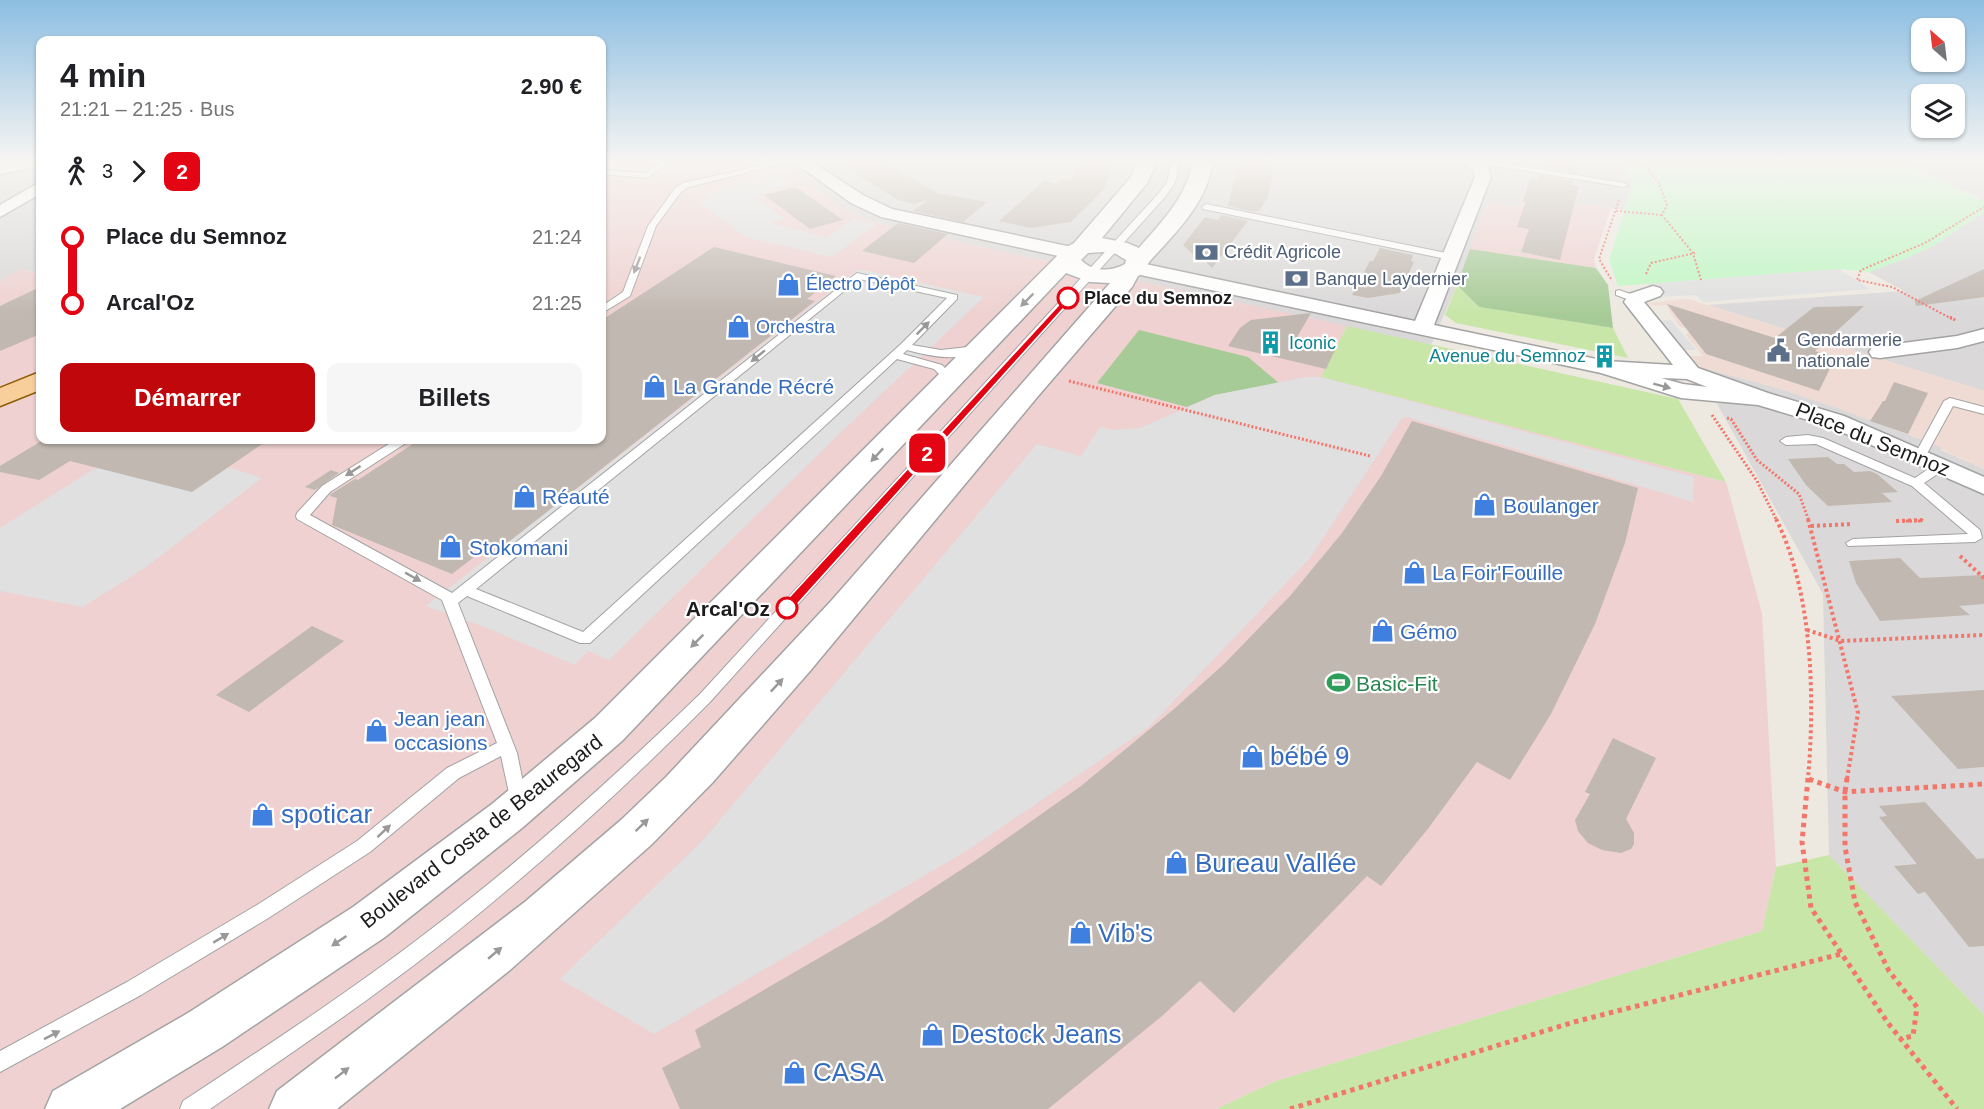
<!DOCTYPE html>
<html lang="fr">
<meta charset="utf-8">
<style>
body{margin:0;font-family:Arial,sans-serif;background:#f6f6f6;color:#202124;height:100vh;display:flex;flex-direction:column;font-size:22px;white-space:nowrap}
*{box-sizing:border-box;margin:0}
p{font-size:20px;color:#757577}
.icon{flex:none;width:33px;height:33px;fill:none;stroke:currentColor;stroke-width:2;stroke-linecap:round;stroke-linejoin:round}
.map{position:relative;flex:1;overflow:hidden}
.sheet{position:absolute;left:36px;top:36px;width:570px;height:408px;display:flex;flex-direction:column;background:#fff;border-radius:12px;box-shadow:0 2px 4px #0004}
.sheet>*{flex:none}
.badge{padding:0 12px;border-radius:9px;font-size:21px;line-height:39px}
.needle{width:39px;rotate:332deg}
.fabs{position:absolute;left:1911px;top:18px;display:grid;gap:12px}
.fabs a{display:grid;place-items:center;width:54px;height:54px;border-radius:12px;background:#fff;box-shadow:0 2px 4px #0004;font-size:30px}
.map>.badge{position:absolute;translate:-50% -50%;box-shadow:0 0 0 3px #fff}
.legs{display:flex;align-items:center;gap:9px;height:66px;padding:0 24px;font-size:20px}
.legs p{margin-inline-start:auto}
.summary{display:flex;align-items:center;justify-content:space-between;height:102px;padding:0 24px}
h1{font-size:33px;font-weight:600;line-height:45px}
.action{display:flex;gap:12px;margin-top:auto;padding:12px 24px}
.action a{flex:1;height:69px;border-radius:12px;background:#c0070b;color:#fff;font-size:24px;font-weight:600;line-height:69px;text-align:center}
.action a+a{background:#f6f6f6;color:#202124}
ul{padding:0 24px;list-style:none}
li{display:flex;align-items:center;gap:21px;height:66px;font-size:22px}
li i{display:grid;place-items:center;width:9px;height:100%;margin:0 8px;background:currentColor}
li i::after{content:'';width:15px;height:15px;margin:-8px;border:4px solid;border-radius:50%;background:#fff}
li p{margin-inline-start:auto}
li:first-child i{background:linear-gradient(#0000 50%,currentColor 0)}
li:last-child i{background:linear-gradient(currentColor 50%,#0000 0)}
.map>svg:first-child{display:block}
.residential{fill:#dad8d8}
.commercial{fill:#eed1d0}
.military{fill:#efdbd4}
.grass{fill:#c8e6a8}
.forest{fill:#a7cb97}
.park{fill:#bef7c2}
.parking{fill:#e0e0e0}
.building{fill:#c1b8b1}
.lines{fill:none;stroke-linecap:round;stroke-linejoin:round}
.service-casing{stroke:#a3a3a3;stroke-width:2}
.minor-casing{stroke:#a3a3a3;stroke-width:3}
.tertiary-casing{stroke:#a3a3a3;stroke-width:3}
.primary-casing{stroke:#8e5e05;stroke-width:3}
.path-far3{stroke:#f4766b;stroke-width:2;stroke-dasharray:2 2;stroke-linecap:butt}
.path-far2{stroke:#f4766b;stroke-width:3;stroke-dasharray:2 2;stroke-linecap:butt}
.path-far1{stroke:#f4766b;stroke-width:4;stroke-dasharray:3 3;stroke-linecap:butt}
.path{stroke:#f4766b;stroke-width:5;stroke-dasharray:4.5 4.5;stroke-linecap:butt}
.service{fill:#fff;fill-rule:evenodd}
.minor{fill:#fff;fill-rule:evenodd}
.tertiary{fill:#fff;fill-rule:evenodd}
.primary{fill:#f8ce9b;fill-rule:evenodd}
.oneway{fill:#999}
.line-1{fill:#e30513;stroke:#fff;stroke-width:1.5}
.stop-1-dot{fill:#fff;stroke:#e30513;stroke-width:3}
.labels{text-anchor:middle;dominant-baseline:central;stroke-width:4.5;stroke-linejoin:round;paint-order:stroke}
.far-service-label{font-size:18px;fill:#4e5e75;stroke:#fff;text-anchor:start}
.far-shop-label{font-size:18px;fill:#366cbe;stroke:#fff;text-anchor:start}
.far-stop-label{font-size:18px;font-weight:bold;fill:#1c1c1c;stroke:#fff;text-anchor:start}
.far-culture-label{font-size:18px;fill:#0d838f;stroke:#fff;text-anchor:start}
.shop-label{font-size:21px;fill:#366cbe;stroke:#fff;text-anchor:start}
.street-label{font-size:21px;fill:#1c1c1c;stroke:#fff}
.stop-label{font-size:21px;font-weight:bold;fill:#1c1c1c;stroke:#fff;text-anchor:end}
.leisure-label{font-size:21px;fill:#27864d;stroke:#fff;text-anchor:start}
.near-shop-label{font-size:26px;fill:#366cbe;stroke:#fff;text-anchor:start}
</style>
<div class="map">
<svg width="1984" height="1109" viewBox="0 0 1984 1109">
<rect width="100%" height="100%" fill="#ede9e1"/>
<!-- residential -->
<g class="residential">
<path d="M0,160H40V274L20,269L0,282Z"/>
<path d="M773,160H1616L1623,164L1634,182L1624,210L1522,196L1518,207L1488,202L1457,285L1431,345L991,249L871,221L845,210Z"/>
<path d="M1894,160H1984V202L1974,195Z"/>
<path d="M1984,212V391L1708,305L1904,291L1869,272L1935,245Z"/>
<path d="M1696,366L1781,389L1846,411L1941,447V450L1984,469V1015L1829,855L1823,594Z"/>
</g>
<!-- commercial -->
<g class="commercial">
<path d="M602,160H773L845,209L871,221L991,249L1347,326L1322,377L1726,482L1762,613L1776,867L1762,931L1276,1081L1216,1109H0V282L20,269L40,274V440H602Z"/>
<path d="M1522,196L1611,208L1594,259L1596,268L1470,249L1488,202L1518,207Z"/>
</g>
<!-- military -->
<path class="military" d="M1688,299L1984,391V469L1941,449V447L1846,411L1781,389L1696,366L1688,356H1703L1686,335L1690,330L1679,326L1666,305L1655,306L1649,303Z"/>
<!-- grass -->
<g class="grass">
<path d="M1457,285L1479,307L1613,328L1628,358L1456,323L1445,315Z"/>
<path d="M1347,326L1678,399L1726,482L1321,377Z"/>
<path d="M1829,855L1984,1015V1109H1216L1276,1081L1762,931L1776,867Z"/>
</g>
<!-- forest -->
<g class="forest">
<path d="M1470,249L1596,268L1608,285L1613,328L1479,307L1457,285Z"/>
<path d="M1139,330L1248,357L1279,383L1215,395L1187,407L1097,383Z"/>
</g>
<!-- park -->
<path class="park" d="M1616,160H1894L1974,196L1984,202V212L1935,245L1905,259L1869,272L1839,269L1618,286L1609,260L1634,182L1623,165Z"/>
<!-- parking -->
<g class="parking">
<path d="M773,173L793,184L754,196L784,218L770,223L827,237L854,219L877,224L832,257L745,237L699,202L709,199L703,194Z"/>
<path d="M859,269L984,297L835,438L609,660L588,651L575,665L482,626L426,606Z"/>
<path d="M1839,269L1870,289L1704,302L1695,295L1658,297L1647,284Z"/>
<path d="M1671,320L1696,350H1678L1657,321Z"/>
<path d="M1306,377H1321L1694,477L1693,502L1407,417L1402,418L1310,558L1149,727L968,850L654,1034L560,979L704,839L1037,444L1081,456L1101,426L1112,430L1140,428L1215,395Z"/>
<path d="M97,467H228L262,478L146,567L83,607L0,591V528Z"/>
</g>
<!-- building -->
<g class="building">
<path d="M834,160H881L937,193L987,202L963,222L913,211L928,200L914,204L898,200Z"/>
<path d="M1080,160H1114L1104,189L1071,222L1031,228L999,221L1044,181L1056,184L1062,178L1071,180Z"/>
<path d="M1235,160H1270L1272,175L1268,197L1260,210L1254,212L1228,206L1236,172Z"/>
<path d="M1545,160H1581L1576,173L1542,167Z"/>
<path d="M1539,175L1574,181L1572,185L1579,186L1560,260L1521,252L1529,229L1517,227L1526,201H1523L1530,179L1537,180Z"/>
<path d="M792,188H797L843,220L810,229L764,195Z"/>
<path d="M1221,215L1248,221L1212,268L1205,261L1201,262L1183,245L1205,217L1218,220Z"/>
<path d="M898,223L948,234L914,263L862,251Z"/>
<path d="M714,247L836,276L807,299L815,301L501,548L491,544L452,574L332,525L337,498L330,496L331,494L355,479L358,480L419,440H602V320Z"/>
<path d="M1380,248L1413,255L1411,261L1414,262L1400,293L1368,298L1352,295L1370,261H1373Z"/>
<path d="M1984,269V297L1916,306L1915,301Z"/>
<path d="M40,287V334L0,351V306Z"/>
<path d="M1667,304L1775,338L1814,307L1864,306L1815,351L1835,358L1819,391L1706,354Z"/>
<path d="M1311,313L1296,339L1336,348L1326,369L1228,346L1240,328L1251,320Z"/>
<path d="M1894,382L1928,393L1908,434L1870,421L1883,401H1885Z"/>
<path d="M1412,421L1638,488L1625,543L1595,624L1551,714L1510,780L1477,762L1427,830L1381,886L1367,876L1234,1013L1200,981L1162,1016L1048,1109H680L662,1068L701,1047L695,1030L881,922L979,858L1081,786L1174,709L1224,664L1290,596L1342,533L1381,476Z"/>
<path d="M43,440H268L192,492L70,461L39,480L0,472V466Z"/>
<path d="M1828,457L1837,464H1844L1854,472L1870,471L1877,474L1898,492L1882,493L1892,502L1828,506L1806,485L1788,459Z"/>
<path d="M331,470L339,473L315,490L305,487Z"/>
<path d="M1900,558L1920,578L1984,575V604L1959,606L1970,615L1880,621L1856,583L1849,561Z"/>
<path d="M312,626L344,641L249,712L216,695Z"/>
<path d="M1984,690V767L1958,769L1891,696Z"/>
<path d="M1613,738L1656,758L1626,819L1634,833V844L1631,849L1621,853L1602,850L1588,843L1578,831L1575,820L1590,794L1585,792Z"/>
<path d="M1925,802L1977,859L1984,858V946L1969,947L1925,892L1918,894L1894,866L1917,864L1879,817L1887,816L1879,806Z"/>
</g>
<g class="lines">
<defs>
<g id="service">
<path d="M664,160H673L647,178L602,174V170L645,173Z"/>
<path d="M784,160H797L689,187L681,192L656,226L630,296L602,313V306L623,292L648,226L675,188L683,183Z"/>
<path d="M1172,160H1180L1175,182L1165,197L710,702C625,788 535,870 440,945C366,1003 287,1056 210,1109H180L183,1101C265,1047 348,993 426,933C523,860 613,778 700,694L1159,193L1167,182Z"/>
<path d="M1471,161H1490L1624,183L1628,185L1624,187L1490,165H1474L1470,163Z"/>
<path d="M1206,204L1451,254L1456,257L1451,260L1203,209L1202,207Z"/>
<path d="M857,273L957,295V299L912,345L941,350L977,346L982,349C963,363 928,356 907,350L903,354L942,365L955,378L949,381L945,380L934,369L897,359L590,643H580L467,596L458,603L517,753L527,802L525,807L519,809L513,807L511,802L501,756L459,778L370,852L270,917L141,995L0,1072V1051L127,982L257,905L357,841L447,768L497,743L442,600L297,519L296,516L297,513L322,486L395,440H408L406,443L330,492L310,515L452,593ZM859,279L947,298L901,344L583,632L476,589Z"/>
<path d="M1619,290L1639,297L1640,299L1635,302L1616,295V291Z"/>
<path d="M1950,398L1984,407V414L1953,406L1924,459H1916L1914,456L1944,401Z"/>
<path d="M1808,435L1823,438L1915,478L1937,463H1945L1947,466L1945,469L1924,483L1980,530L1982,538L1975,542L1848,546L1846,543L1853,539L1968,534L1912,486L1816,444L1786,445L1780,441L1786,437Z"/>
</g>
<g id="minor">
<path d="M791,160H809L863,195L892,209L1072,247L1079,249L1081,253L1079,257L1072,259L881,217L851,203Z"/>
<path d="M1458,160H1478L1487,164L1491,177L1434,325L1606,361L1673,365L1624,302L1629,294L1653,286L1660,288L1663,292L1660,296L1644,302L1698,368L1768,393L1844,416L1984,477V494L1828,426L1758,405L1681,398L1601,373L1136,274L1129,272L1127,268L1129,264L1136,262L1415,321L1475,177L1473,170ZM1661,378L1687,379L1707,387L1683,384Z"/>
<path d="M40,182V194L0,217V205Z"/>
<path d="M1984,329V341L1957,348L1880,358L1872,357L1869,352L1872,347L1880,346L1957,336Z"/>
</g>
<g id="tertiary">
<path d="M12,160H40V166L0,174V162Z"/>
<path d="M1137,160H1157L1148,182L1102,238L1127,243L1139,248C1163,220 1187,197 1193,160H1213C1208,202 1177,231 1150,261C1147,263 1147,269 1144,273L1138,276L1132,287L1039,395L810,671L713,782L651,845L510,970L337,1109H269L277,1091L526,901L621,820L666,777L832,600L1110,283L1090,282L1066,273L623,740L522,828L385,937L222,1047L120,1109H45L53,1091L188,1013L353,907L492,804L595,718L1065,248L1074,243L1131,177ZM1103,252L1116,254L1126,260L1125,264C1110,272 1093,272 1081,260L1088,253Z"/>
</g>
<path id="primary" d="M40,372V390L0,406V388Z"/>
</defs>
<!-- service casing -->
<use href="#service" class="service-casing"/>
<!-- minor casing -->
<use href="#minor" class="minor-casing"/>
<!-- tertiary casing -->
<use href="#tertiary" class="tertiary-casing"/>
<!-- primary casing -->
<use href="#primary" class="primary-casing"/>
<!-- path-far3 -->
<g class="path-far3">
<path d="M1610,160L1618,168"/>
<path d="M1640,160L1659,183L1667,205L1662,215L1693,253L1701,280"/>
<path d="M1616,211L1662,215"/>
<path d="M1646,274L1651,263L1695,253"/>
<path d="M1611,279L1599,259L1619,200"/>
<path d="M1952,319L1892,287L1857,280L1861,270L1925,243L1984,207"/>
</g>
<!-- path-far2 -->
<g class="path-far2">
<path d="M1950,317L1957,321"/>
<path d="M1069,381L1370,456"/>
<path d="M1712,415L1757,481L1777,521"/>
<path d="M1727,418L1731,419L1757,460L1799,494L1809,521"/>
<path d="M1902,521H1922"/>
</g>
<!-- path-far1 -->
<g class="path-far1">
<path d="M1776,519C1813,592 1815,699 1808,779"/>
<path d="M1808,519L1858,713L1847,779"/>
<path d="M1896,521L1921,520L1924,522"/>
<path d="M1811,526L1853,524"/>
<path d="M1960,556L1984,578"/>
<path d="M1807,630L1841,641L1984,635"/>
</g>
<!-- path -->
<g class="path">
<path d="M1808,778L1802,842L1811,908L1888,1023L1957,1109"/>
<path d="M1847,778L1845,792V847L1855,902L1889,971L1917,1007L1913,1036L1900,1039"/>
<path d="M1809,779L1845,792L1984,784"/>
<path d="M1290,1109L1574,1022L1841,954"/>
</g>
<!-- service -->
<use href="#service" class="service"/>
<!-- minor -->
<use href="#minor" class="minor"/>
<!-- tertiary -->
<use href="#tertiary" class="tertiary"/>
<!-- primary -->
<use href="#primary" class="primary"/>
</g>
<!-- one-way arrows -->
<defs><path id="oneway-solid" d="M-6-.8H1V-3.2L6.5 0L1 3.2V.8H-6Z" transform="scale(1.5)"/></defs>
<g class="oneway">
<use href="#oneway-solid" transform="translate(637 265) rotate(111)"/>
<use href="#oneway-solid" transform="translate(1027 300) rotate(135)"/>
<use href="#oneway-solid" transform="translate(923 328) rotate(-45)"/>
<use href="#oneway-solid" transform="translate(758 356) rotate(141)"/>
<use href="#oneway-solid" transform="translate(1662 386) rotate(15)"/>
<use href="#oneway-solid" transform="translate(877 455) rotate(133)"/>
<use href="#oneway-solid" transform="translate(353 471) rotate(147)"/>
<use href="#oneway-solid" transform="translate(413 577) rotate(29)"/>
<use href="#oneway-solid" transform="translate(697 641) rotate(135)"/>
<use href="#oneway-solid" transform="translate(777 685) rotate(-47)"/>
<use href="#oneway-solid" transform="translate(642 825) rotate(-44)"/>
<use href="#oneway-solid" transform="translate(384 831) rotate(-43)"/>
<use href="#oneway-solid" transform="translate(221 938) rotate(-31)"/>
<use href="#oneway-solid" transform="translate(339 941) rotate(146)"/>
<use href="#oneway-solid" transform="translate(495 953) rotate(-40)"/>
<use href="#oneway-solid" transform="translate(52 1035) rotate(-27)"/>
<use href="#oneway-solid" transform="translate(342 1073) rotate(-38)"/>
</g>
<!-- sky -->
<linearGradient id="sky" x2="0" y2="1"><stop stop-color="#8cbee2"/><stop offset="0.51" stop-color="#f7f5f2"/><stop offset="1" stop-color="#f7f5f2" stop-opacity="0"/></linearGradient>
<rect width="1984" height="315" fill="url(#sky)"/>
<!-- line-1 -->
<path class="line-1" d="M1068,295L1071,296V300L791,611H782L780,608L782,605Z"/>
<!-- icons -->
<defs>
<symbol id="bank-bare" viewBox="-9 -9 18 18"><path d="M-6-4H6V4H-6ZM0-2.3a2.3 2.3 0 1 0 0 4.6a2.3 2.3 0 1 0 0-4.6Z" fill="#5c6f8a" stroke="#fff" stroke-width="2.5" paint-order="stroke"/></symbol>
<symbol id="shop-bare" viewBox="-9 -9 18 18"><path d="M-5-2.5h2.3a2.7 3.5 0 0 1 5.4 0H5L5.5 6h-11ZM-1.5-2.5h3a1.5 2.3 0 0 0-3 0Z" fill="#3f7fe0" stroke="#fff" stroke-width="2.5" paint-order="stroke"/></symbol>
<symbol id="building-bare" viewBox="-9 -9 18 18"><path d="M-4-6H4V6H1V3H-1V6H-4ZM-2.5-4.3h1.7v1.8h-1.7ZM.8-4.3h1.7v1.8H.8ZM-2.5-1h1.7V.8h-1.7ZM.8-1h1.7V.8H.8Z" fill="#0f9aa8" stroke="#fff" stroke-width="2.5" paint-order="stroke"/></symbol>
<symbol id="civic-bare" viewBox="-9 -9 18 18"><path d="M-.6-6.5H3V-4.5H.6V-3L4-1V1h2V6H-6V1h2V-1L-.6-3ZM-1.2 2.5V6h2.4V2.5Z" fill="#5c6f8a" stroke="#fff" stroke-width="2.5" paint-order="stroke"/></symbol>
<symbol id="stadium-bare" viewBox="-9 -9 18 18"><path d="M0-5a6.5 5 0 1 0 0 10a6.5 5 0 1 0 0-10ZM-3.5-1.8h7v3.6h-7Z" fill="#2e9e5b" stroke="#fff" stroke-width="2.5" paint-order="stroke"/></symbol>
</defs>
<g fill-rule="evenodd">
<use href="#bank-bare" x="1190" y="236" width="33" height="33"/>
<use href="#bank-bare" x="1280" y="262" width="33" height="33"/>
<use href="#shop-bare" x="772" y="268" width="33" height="33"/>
<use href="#shop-bare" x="722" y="310" width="33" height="33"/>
<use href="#building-bare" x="1254" y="326" width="33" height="33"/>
<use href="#civic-bare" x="1762" y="334" width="33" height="33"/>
<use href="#building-bare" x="1588" y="340" width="33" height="33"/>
<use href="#shop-bare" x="638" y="370" width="33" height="33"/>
<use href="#shop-bare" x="508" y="480" width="33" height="33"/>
<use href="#shop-bare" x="1468" y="488" width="33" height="33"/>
<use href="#shop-bare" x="434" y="530" width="33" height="33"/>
<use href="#shop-bare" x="1398" y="556" width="33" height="33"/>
<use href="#shop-bare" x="1366" y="614" width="33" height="33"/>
<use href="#stadium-bare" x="1322" y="666" width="33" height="33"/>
<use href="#shop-bare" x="360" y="714" width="33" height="33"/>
<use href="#shop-bare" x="1236" y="740" width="33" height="33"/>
<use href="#shop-bare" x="246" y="798" width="33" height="33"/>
<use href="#shop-bare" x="1160" y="846" width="33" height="33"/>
<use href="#shop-bare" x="1064" y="916" width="33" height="33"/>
<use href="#shop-bare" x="916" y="1018" width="33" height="33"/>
<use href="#shop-bare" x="778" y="1056" width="33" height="33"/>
</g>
<!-- markers -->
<g class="stop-1-dot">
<circle cx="1068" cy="298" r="10"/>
<circle cx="787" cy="608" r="10"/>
</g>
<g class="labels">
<!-- far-service labels -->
<g class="far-service-label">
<text x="1224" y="252">Crédit Agricole</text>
<text x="1315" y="279">Banque Laydernier</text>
<text x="1797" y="340">Gendarmerie<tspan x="1797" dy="21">nationale</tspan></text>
</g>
<!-- far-shop labels -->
<g class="far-shop-label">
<text x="806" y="284">Électro Dépôt</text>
<text x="756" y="327">Orchestra</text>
</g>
<!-- far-stop labels -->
<g class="far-stop-label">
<text x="1084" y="298">Place du Semnoz</text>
</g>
<!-- far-culture labels -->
<g class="far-culture-label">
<text x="1289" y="343">Iconic</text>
<text x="1586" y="356" text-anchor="end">Avenue du Semnoz</text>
</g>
<!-- shop labels -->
<g class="shop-label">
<text x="673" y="386">La Grande Récré</text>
<text x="542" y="496">Réauté</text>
<text x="1503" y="505">Boulanger</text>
<text x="469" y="547">Stokomani</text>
<text x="1432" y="572">La Foir'Fouille</text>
<text x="1400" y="631">Gémo</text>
<text x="394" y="718">Jean jean<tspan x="394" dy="24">occasions</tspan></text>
</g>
<!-- street labels -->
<g class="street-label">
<text transform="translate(1873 439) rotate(22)">Place du Semnoz</text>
<text transform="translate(481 831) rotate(-38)">Boulevard Costa de Beauregard</text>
</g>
<!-- stop labels -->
<g class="stop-label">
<text x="770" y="608">Arcal'Oz</text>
</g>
<!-- leisure labels -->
<g class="leisure-label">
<text x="1356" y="683">Basic-Fit</text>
</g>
<!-- near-shop labels -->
<g class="near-shop-label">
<text x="1270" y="756">bébé 9</text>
<text x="281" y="814">spoticar</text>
<text x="1195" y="863">Bureau Vallée</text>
<text x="1098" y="933">Vib's</text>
<text x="951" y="1034">Destock Jeans</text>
<text x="813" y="1072">CASA</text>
</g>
</g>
</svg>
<div class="fabs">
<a><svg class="needle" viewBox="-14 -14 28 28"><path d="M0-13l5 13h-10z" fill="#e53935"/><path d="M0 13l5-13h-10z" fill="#757577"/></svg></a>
<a><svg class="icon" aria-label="layers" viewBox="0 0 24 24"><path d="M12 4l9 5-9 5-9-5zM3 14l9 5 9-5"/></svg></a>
</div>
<b class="badge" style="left:927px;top:453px;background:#e30513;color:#fff">2</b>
<section class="sheet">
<div class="summary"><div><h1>4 min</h1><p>21:21 – 21:25 · Bus</p></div><b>2.90 €</b></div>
<div class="legs"><svg class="icon" aria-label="walk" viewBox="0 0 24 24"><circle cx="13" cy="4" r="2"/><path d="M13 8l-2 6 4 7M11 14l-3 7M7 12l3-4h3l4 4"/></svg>3<svg class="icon" aria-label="forward" viewBox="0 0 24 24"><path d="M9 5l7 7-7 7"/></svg><b class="badge" style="background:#e30513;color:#fff">2</b></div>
<ul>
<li><i style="color:#e30513"></i><b>Place du Semnoz</b><p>21:24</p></li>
<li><i style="color:#e30513"></i><b>Arcal'Oz</b><p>21:25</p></li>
</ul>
<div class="action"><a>Démarrer</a><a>Billets</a></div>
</section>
</div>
